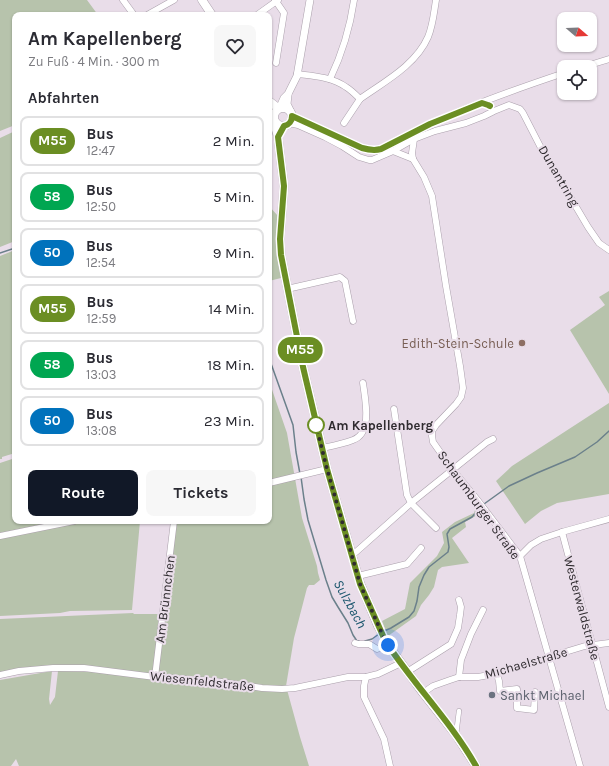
<!DOCTYPE html>
<html lang="de">
<meta charset="utf-8">
<style>
body{margin:0;font-family:Karla,sans-serif;background:#f7f7f7;color:#2b2b33;height:100vh;display:flex;flex-direction:column;font-size:15px;white-space:nowrap}
*{box-sizing:border-box;margin:0}
p{font-size:13px;color:#7c7c81}
.icon{flex:none;width:22px;height:22px;fill:none;stroke:currentColor;stroke-width:2;stroke-linecap:round;stroke-linejoin:round}
.map{position:relative;flex:1;overflow:hidden}
.details{position:absolute;left:12px;top:12px;width:260px;height:512px;display:flex;flex-direction:column;background:#fff;border-radius:8px;box-shadow:0 1px 3px #0004}
.details>*{flex:none}
.badge{padding:0 8px;border-radius:13px;font-size:14px;line-height:26px}
.needle{width:26px;rotate:109deg}
.buttons{position:absolute;left:557px;top:12px;display:grid;gap:8px}
.buttons a{display:grid;place-items:center;width:40px;height:40px;border-radius:8px;background:#fff;box-shadow:0 1px 3px #0004;font-size:20px}
.you{position:absolute;width:20px;height:20px;margin:-10px;border:3px solid #fff;border-radius:50%;background:#1a73e8;box-shadow:0 0 0 6px #1a73e833}
.map>.badge{position:absolute;translate:-50% -50%;box-shadow:0 0 0 2px #fff}
h2{padding:0 16px;font-size:15px;line-height:36px}
.round{display:grid;place-items:center;flex:none;width:42px;height:42px;border-radius:8px;background:#f7f7f7}
.headline{display:flex;align-items:center;justify-content:space-between;height:68px;padding:0 16px}
h1{font-size:19px;font-weight:700;line-height:30px}
.button{display:flex;gap:8px;margin-top:auto;padding:8px 16px}
.button a{flex:1;height:46px;border-radius:8px;background:#111827;color:#fff;font-size:16px;font-weight:700;line-height:46px;text-align:center}
.button a+a{background:#f7f7f7;color:#2b2b33}
ul{padding:0;list-style:none}
li{display:flex;align-items:center;gap:12px;height:50px;margin:0 8px 6px;padding:0 8px;border:2px solid #e1e1e2;border-radius:8px}
li div{flex:1}
li b{display:block;font-size:15px}
li em{font-style:normal}
li .badge{min-width:44px;font-weight:700;text-align:center}
.map>svg:first-child{display:block}
.green{fill:#b7c3ac}
.lines{fill:none;stroke-linecap:round;stroke-linejoin:round}
.stream{stroke:#6b808b;stroke-width:1.5}
.pedestrian-casing{stroke:#aba0ac;stroke-width:5.5}
.minor-casing{stroke:#aba0ac;stroke-width:7}
.tertiary-casing{stroke:#aba0ac;stroke-width:8}
.secondary-casing{stroke:#aba0ac;stroke-width:9}
.pedestrian{stroke:#fff;stroke-width:4.5}
.minor{stroke:#fff;stroke-width:6}
.tertiary{stroke:#fff;stroke-width:7}
.secondary{stroke:#fff;stroke-width:8}
.line-casing{stroke:#fff;stroke-width:9}
.line{stroke:#6b8e23;stroke-width:6}
.walk{stroke:#2f2b2f;stroke-width:4;stroke-dasharray:0 7.2}
.education-dot{fill:#8d6e63;stroke:#e9dde9;stroke-width:1.5}
.stop-dot{fill:#fff;stroke:#6b8e23;stroke-width:2}
.worship-dot{fill:#6b7280;stroke:#e9dde9;stroke-width:1.5}
.labels{text-anchor:middle;dominant-baseline:central;stroke-width:4;stroke-linejoin:round;paint-order:stroke}
.street-label{font-size:13px;fill:#2f2b2f;stroke:#e9dde9}
.education-label{font-size:13px;fill:#785e54;stroke:#e9dde9;text-anchor:end}
.stop-label{font-size:13px;font-weight:bold;fill:#2f2b2f;stroke:#e9dde9;text-anchor:start}
.worship-label{font-size:13px;fill:#5b616d;stroke:#e9dde9;text-anchor:start}
.water-label{font-size:14px;font-style:italic;fill:#1c576e;stroke:#e9dde9}
</style>
<div class="map">
<svg width="609" height="766" viewBox="0 0 609 766">
<rect width="100%" height="100%" fill="#e9dde9"/>
<!-- green -->
<g class="green">
<path d="M0,0H87L98,15H15V125L0,131Z"/>
<path d="M15,131V241L0,247V138Z"/>
<path d="M269,206L278,216L276,250L281,278L269,281Z"/>
<path d="M15,250V370L12,372L15,374V453L2,457V459H0V256Z"/>
<path d="M609,291V394L570,330L605,305L599,297Z"/>
<path d="M269,381L287,433L302,518L317,566L318,573L320,580L314,585H309L307,588L294,638L286,686L300,737L309,766H19L16,759L11,766H0V680L52,671L49,699L50,705L55,697L58,671L104,672L157,680L176,521H269Z"/>
<path d="M609,403V494L557,503L541,511L525,524L496,481L512,466Z"/>
<path d="M15,458V521H58L0,533V463Z"/>
<path d="M476,507L481,513L465,522L466,527L452,538L469,563L442,567L438,570L434,587L429,595L421,605L416,616L388,636L382,621L405,609L410,583L437,556L444,543L442,532L455,522L474,513Z"/>
<path d="M93,521H140L132,610L70,611L60,613L0,616V539L46,529Z"/>
<path d="M133,613L134,614H160L154,675L84,668L0,675V619Z"/>
</g>
<g class="lines">
<!-- stream -->
<g class="stream">
<path d="M0,253L15,248"/>
<path d="M269,358L293,425L296,452L300,474"/>
<path d="M301,477L304,499L308,520L326,580L332,597L338,607L348,623L353,635L357,641H359"/>
<path d="M484,504L509,486L537,473L575,457L597,442L609,431"/>
<path d="M384,631L391,628L409,617L414,611L417,601L419,587L424,575L429,567L448,552L449,547L447,534L450,529L472,517L481,507"/>
<path d="M365,641L372,639L379,634"/>
</g>
<defs>
<path id="pedestrian" d="M456,735L459,711"/>
<g id="minor">
<path d="M123,0L134,15"/>
<path d="M275,0L284,13L276,63"/>
<path d="M147,15L174,0"/>
<path d="M257,15L278,0"/>
<path d="M583,67L609,59"/>
<path d="M297,74C314,76 332,77 346,87C351,90 356,95 360,99C384,82 416,65 428,37C433,25 434,12 436,0"/>
<path d="M330,79C342,54 350,28 354,0"/>
<path d="M292,116L298,119L363,148C369,150 374,151 381,149C397,141 413,132 430,124C473,104 519,88 564,73"/>
<path d="M289,123L298,125L325,137L342,146L359,157L369,160H372L393,151L414,139L435,131L466,123L484,116L494,111L509,105L520,109L523,113L540,146L588,227L599,243L609,250"/>
<path d="M344,123L360,99"/>
<path d="M414,139L412,153L413,159L424,177L432,196L446,286L460,366L463,388L461,397L456,404L436,425L432,431V436L433,442L452,469L479,502L520,556L580,766"/>
<path d="M393,151L413,159"/>
<path d="M287,289L340,277L345,281L353,321"/>
<path d="M394,409L407,495L411,503L436,528"/>
<path d="M322,448C332,446 343,444 353,440C373,433 365,399 363,383"/>
<path d="M269,483L327,469"/>
<path d="M562,532L609,707"/>
<path d="M0,536L74,521"/>
<path d="M351,553L356,552L411,503L487,442L493,439"/>
<path d="M520,556L531,545L541,539L562,532L609,519"/>
<path d="M358,576L407,564L421,548"/>
<path d="M355,643L358,644H369L377,649L388,645"/>
<path d="M407,672L451,644L458,628L460,615L461,607L459,600"/>
<path d="M496,672L499,681L500,691L517,689V708L534,710L535,692"/>
<path d="M0,675L19,671L53,668H84L155,677L214,681L262,688L282,689L295,688L348,677H366L378,674L401,663"/>
<path d="M155,677L174,521"/>
<path d="M366,677L364,686V697L384,739L390,766"/>
<path d="M459,677L461,660L471,634L483,610"/>
<path d="M423,693L433,686L450,680L459,677H478L489,675L585,646L609,643"/>
</g>
<g id="tertiary">
<path d="M288,95L287,104L290,110"/>
<path d="M280,107L284,98L288,94L297,76L310,0"/>
</g>
<g id="secondary">
<path d="M202,0L212,15"/>
<path d="M269,101L278,108"/>
<circle cx="283" cy="117" r="9"/>
<path d="M276,123V130L278,137L284,186L280,239L281,255L303,367L317,426L327,469L360,583L378,626L388,645L423,693L456,735L476,766"/>
</g>
</defs>
<!-- pedestrian casing -->
<use href="#pedestrian" class="pedestrian-casing"/>
<!-- minor casing -->
<use href="#minor" class="minor-casing"/>
<!-- tertiary casing -->
<use href="#tertiary" class="tertiary-casing"/>
<!-- secondary casing -->
<use href="#secondary" class="secondary-casing"/>
<!-- pedestrian -->
<use href="#pedestrian" class="pedestrian"/>
<!-- minor -->
<use href="#minor" class="minor"/>
<!-- tertiary -->
<use href="#tertiary" class="tertiary"/>
<!-- secondary -->
<use href="#secondary" class="secondary"/>
</g>
<g class="lines">
<defs>
<path id="line" d="M476,766C451,722 416,687 388,645L384,638L360,584L327,469L303,367L281,255L280,239L284,186L278,137L284,126C289,125 292,121 292,116L362,148C369,150 374,151 381,149L430,124L482,103L488,105L490,106"/>
</defs>
<!-- line casing -->
<use href="#line" class="line-casing"/>
<!-- line -->
<use href="#line" class="line"/>
<!-- walk -->
<path class="walk" d="M316,425L327,469L360,584L384,638L388,645"/>
</g>
<!-- markers -->
<circle class="education-dot" cx="522" cy="343" r="4"/>
<circle class="stop-dot" cx="316" cy="425" r="8"/>
<circle class="worship-dot" cx="492" cy="695" r="4"/>
<g class="labels">
<!-- street labels -->
<g class="street-label">
<text transform="translate(559 176) rotate(60)">Dunantring</text>
<text transform="translate(479 505) rotate(54)">Schaumburger Straße</text>
<text transform="translate(165 599) rotate(-83)">Am Brünnchen</text>
<text transform="translate(582 608) rotate(75)">Westerwaldstraße</text>
<text transform="translate(526 663) rotate(-16)">Michaelstraße</text>
<text transform="translate(202 681) rotate(6)">Wiesenfeldstraße</text>
</g>
<!-- education labels -->
<g class="education-label">
<text x="514" y="343">Edith-Stein-Schule</text>
</g>
<!-- stop labels -->
<g class="stop-label">
<text x="328" y="425">Am Kapellenberg</text>
</g>
<!-- worship labels -->
<g class="worship-label">
<text x="500" y="695">Sankt Michael</text>
</g>
<!-- water labels -->
<g class="water-label">
<text transform="translate(350 604) rotate(61)">Sulzbach</text>
</g>
</g>
</svg>
<div class="buttons">
<a><svg class="needle" viewBox="-14 -14 28 28"><path d="M0-13l5 13h-10z" fill="#e53935"/><path d="M0 13l5-13h-10z" fill="#7c7c81"/></svg></a>
<a><svg class="icon" aria-label="locate" viewBox="0 0 24 24"><circle cx="12" cy="12" r="6"/><path d="M12 2v4M12 18v4M2 12h4M18 12h4"/></svg></a>
</div>
<div class="you" style="left:388px;top:645px"></div>
<b class="badge" style="left:300px;top:350px;background:#6b8e23;color:#fff">M55</b>
<section class="details">
<div class="headline"><div><h1>Am Kapellenberg</h1><p>Zu Fuß · 4 Min. · 300 m</p></div><a class="round"><svg class="icon" aria-label="heart" viewBox="0 0 24 24"><path d="M12 20l-8-8c-3-5 5-10 8-4 3-6 11-1 8 4z"/></svg></a></div>
<h2>Abfahrten</h2>
<ul>
<li><span class="badge" style="background:#6b8e23;color:#fff">M55</span><div><b>Bus</b><p>12:47</p></div><em>2 Min.</em></li>
<li><span class="badge" style="background:#00a651;color:#fff">58</span><div><b>Bus</b><p>12:50</p></div><em>5 Min.</em></li>
<li><span class="badge" style="background:#0072bc;color:#fff">50</span><div><b>Bus</b><p>12:54</p></div><em>9 Min.</em></li>
<li><span class="badge" style="background:#6b8e23;color:#fff">M55</span><div><b>Bus</b><p>12:59</p></div><em>14 Min.</em></li>
<li><span class="badge" style="background:#00a651;color:#fff">58</span><div><b>Bus</b><p>13:03</p></div><em>18 Min.</em></li>
<li><span class="badge" style="background:#0072bc;color:#fff">50</span><div><b>Bus</b><p>13:08</p></div><em>23 Min.</em></li>
</ul>
<div class="button"><a>Route</a><a>Tickets</a></div>
</section>
</div>
